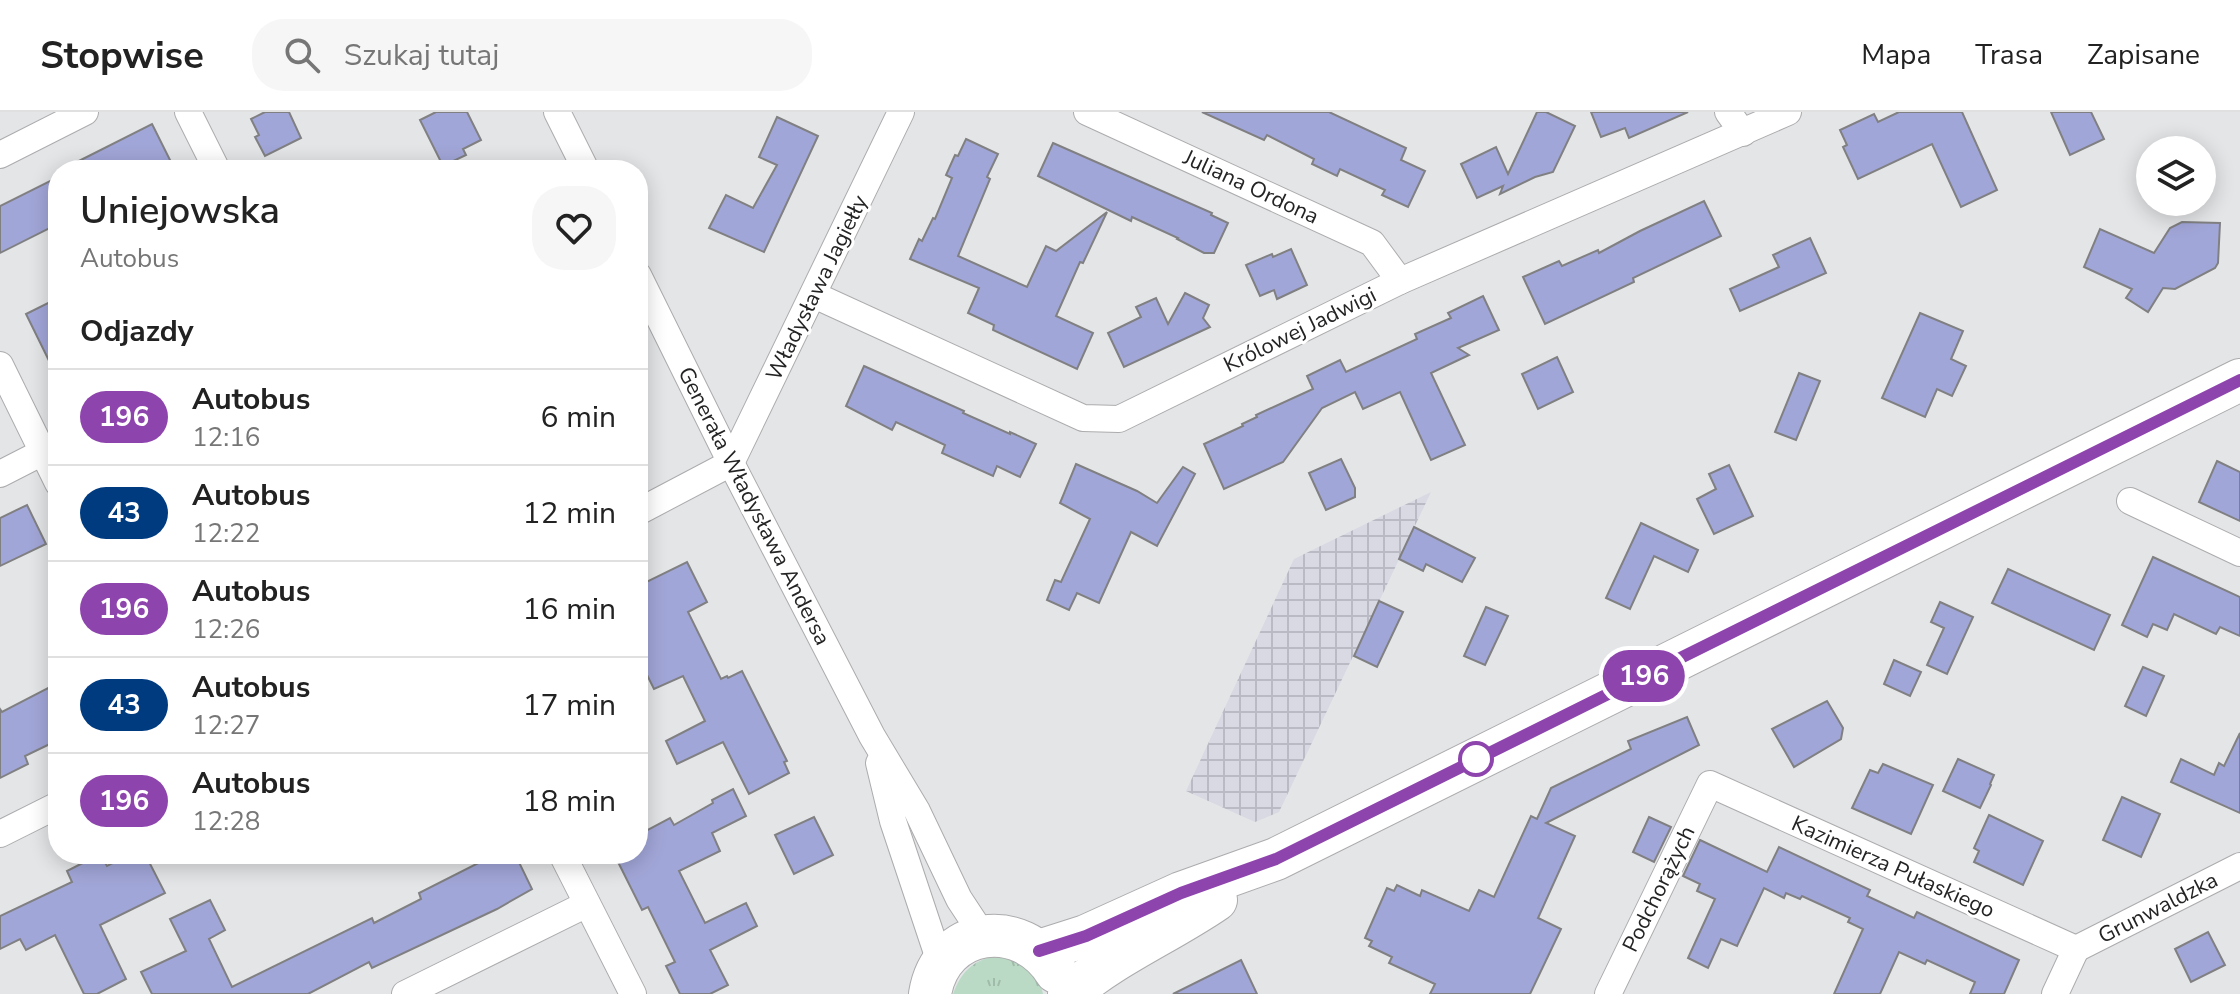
<!DOCTYPE html>
<html lang="pl">
<meta charset="utf-8">
<style>
body{margin:0;font-family:"Nunito Sans",sans-serif;background:#f6f6f6;color:#222;height:100vh;display:flex;flex-direction:column;font-size:30px;white-space:nowrap}
*{box-sizing:border-box;margin:0}
p{font-size:26px;color:#767676}
.icon{flex:none;width:44px;height:44px;fill:none;stroke:currentColor;stroke-width:2;stroke-linecap:round;stroke-linejoin:round}
.map{position:relative;flex:1;overflow:hidden}
.details{position:absolute;left:48px;top:48px;width:600px;height:704px;display:flex;flex-direction:column;background:#fff;border-radius:32px;box-shadow:0 4px 20px #0003}
.details>*{flex:none}
.badge{padding:0 16px;border-radius:26px;font-size:28px;line-height:52px}
.tools{position:absolute;left:2136px;top:24px;display:grid;gap:16px}
.tools a{display:grid;place-items:center;width:80px;height:80px;border-radius:50%;background:#fff;box-shadow:0 4px 20px #0003;font-size:40px}
.map>.badge{position:absolute;translate:-50% -50%;box-shadow:0 0 0 4px #fff}
h2{padding:0 32px;font-size:30px;line-height:72px}
.round{display:grid;place-items:center;flex:none;width:84px;height:84px;border-radius:32px;background:#f6f6f6}
.summary{display:flex;align-items:center;justify-content:space-between;height:136px;padding:0 32px}
h1{font-size:38px;font-weight:600;line-height:60px}
ul{padding:0;list-style:none}
li{display:flex;align-items:center;gap:24px;height:96px;padding:0 32px;border-top:2px solid #e0e0e0}
li div{flex:1}
li b{display:block;font-size:30px}
li em{font-style:normal}
li .badge{min-width:88px;font-weight:700;text-align:center}
header{display:flex;align-items:center;gap:48px;box-sizing:border-box;height:112px;padding:0 40px;background:#fff;border-bottom:2px solid #e0e0e0}
header strong{font-size:38px}
nav{display:flex;gap:44px;margin-inline-start:auto;font-size:28px}
.search{width:560px;height:72px;background:#f6f6f6;display:flex;align-items:center;gap:20px;box-sizing:border-box;padding:0 28px;border-radius:32px;color:#767676;font-size:30px}
.map>svg:first-child{display:block}
.industrial{fill:url(#industrial-grid)}
.grass{fill:url(#grass-tufts)}
.building{fill:#a1a6d8;stroke:#808082;stroke-width:2}
.lines{fill:none;stroke-linecap:round;stroke-linejoin:round}
.minor-casing{stroke:#acacae;stroke-width:28}
.primary-casing{stroke:#acacae;stroke-width:44}
.minor{stroke:#fff;stroke-width:26}
.primary{stroke:#fff;stroke-width:42}
.line-casing{stroke:#fff;stroke-width:18}
.line{stroke:#8e44ad;stroke-width:12}
.stop-dot{fill:#fff;stroke:#8e44ad;stroke-width:4}
.labels{text-anchor:middle;dominant-baseline:central;stroke-width:6;stroke-linejoin:round;paint-order:stroke}
.street-label{font-size:22px;fill:#242425;stroke:#fff}
</style>
<header>
<strong>Stopwise</strong>
<div class="search"><svg class="icon" aria-label="search" viewBox="0 0 24 24"><circle cx="10" cy="10" r="6"/><path d="M15 15l6 6"/></svg>Szukaj tutaj</div>
<nav><a>Mapa</a><a>Trasa</a><a>Zapisane</a></nav>
</header>
<div class="map">
<svg width="2240" height="882" viewBox="0 0 2240 882">
<defs>
<pattern id="industrial-grid" width="8" height="8" patternUnits="userSpaceOnUse" patternTransform="scale(2)"><rect width="8" height="8" fill="#d8d9e3"/><path d="M0 4h8M4 0v8" fill="none" stroke="#b9bac3"/></pattern>
<pattern id="grass-tufts" width="24" height="20" patternUnits="userSpaceOnUse" patternTransform="scale(2)"><rect width="24" height="20" fill="#badac5"/><path d="M3 7l-1-3M5 7V3M7 7l1-3M15 17l-1-3M17 17v-4M19 17l1-3" fill="none" stroke="#a0bba9"/></pattern>
</defs>
<rect width="100%" height="100%" fill="#e4e5e7"/>
<!-- industrial -->
<path class="industrial" d="M1431,380L1279,700L1255,710L1186,679L1294,447Z"/>
<!-- grass -->
<path class="grass" d="M995,844C1017,846 1039,859 1043,882H953C961,860 972,849 995,844Z"/>
<!-- building -->
<g class="building">
<path d="M265,0H289L301,26L265,44L255,25L259,23L251,7Z"/>
<path d="M436,0H467L481,28L463,37L466,43L443,54L420,8Z"/>
<path d="M1202,0H1329L1406,36L1401,48L1425,59L1408,95L1382,83L1385,78L1340,57L1337,64L1312,52L1314,47L1267,23L1264,28Z"/>
<path d="M1537,0H1546L1575,14L1553,60L1535,65L1500,82L1503,74L1477,86L1461,52L1496,35L1508,62Z"/>
<path d="M1591,0H1688L1629,26L1625,16L1601,25Z"/>
<path d="M1899,0H1962L1997,78L1961,95L1932,32L1858,67L1843,35L1847,33L1840,18L1874,2L1878,10Z"/>
<path d="M2051,0H2091L2104,27L2070,43Z"/>
<path d="M777,5L818,24L764,140L709,116L726,83L753,96L777,53L759,45Z"/>
<path d="M152,12L172,52L159,58H61Z"/>
<path d="M966,27L998,42L987,65L990,67L958,144L1027,175L1046,134L1056,139L1107,100L1083,151L1080,150L1056,204L1093,221L1077,257L993,218L994,213L968,201L979,176L910,147L919,127L922,129L933,106L935,107L952,66L946,63L955,43L958,44Z"/>
<path d="M1053,31L1212,101L1211,103L1228,111L1214,141H1204L1177,127L1178,126L1132,105L1131,109L1038,64Z"/>
<path d="M58,65V112L0,141V94Z"/>
<path d="M1704,89L1721,124L1633,166L1634,170L1545,212L1523,165L1559,149L1562,154L1598,138L1599,141L1640,119Z"/>
<path d="M2182,110L2220,111L2218,151L2215,156L2175,177L2163,176L2148,200L2126,186L2132,177L2084,155L2100,117L2154,141L2170,116Z"/>
<path d="M1810,126L1826,161L1740,199L1730,177L1779,155L1773,143Z"/>
<path d="M1291,137L1307,173L1277,187L1274,178L1260,184L1246,153L1272,142L1273,145Z"/>
<path d="M1185,181L1209,193L1203,206L1210,215L1124,255L1108,221L1141,205L1136,195L1156,186L1168,212Z"/>
<path d="M1483,184L1499,218L1458,236L1469,243L1431,261L1465,333L1431,348L1400,280L1363,297L1355,280L1322,296L1283,350L1224,377L1204,332L1243,314L1242,312L1257,305L1256,303L1313,277L1307,264L1340,248L1346,260L1417,227L1415,222L1451,206L1448,201Z"/>
<path d="M58,186V267L26,202Z"/>
<path d="M1920,201L1963,219L1951,247L1966,254L1952,284L1937,277L1925,305L1882,286Z"/>
<path d="M1557,245L1573,280L1538,297L1522,262Z"/>
<path d="M864,254L964,299L963,301L1010,322V320L1036,332L1020,365L997,354L993,364L942,341L945,333L896,310L892,318L846,294Z"/>
<path d="M1799,261L1820,269L1796,328L1775,320Z"/>
<path d="M1341,347L1355,376V385L1326,398L1309,361Z"/>
<path d="M2217,349L2240,360V409L2199,390Z"/>
<path d="M1076,352L1137,379L1157,391L1183,355L1195,362L1157,434L1131,420L1099,491L1077,481L1069,498L1047,488L1055,468L1061,470L1090,407L1060,391Z"/>
<path d="M1729,353L1753,404L1714,422L1697,387L1716,377L1709,362Z"/>
<path d="M27,393L46,432L0,454V406Z"/>
<path d="M1641,411L1698,438L1688,460L1654,444L1630,497L1606,486Z"/>
<path d="M1414,415L1475,446L1462,470L1426,452L1423,459L1399,447Z"/>
<path d="M2153,445L2240,485V524L2220,515L2216,522L2174,502L2167,518L2153,512L2147,525L2122,513Z"/>
<path d="M687,450L707,490L688,500L721,567L727,564L728,566L742,559L787,649L784,650L789,661L749,682L723,630L677,652L666,629L705,609L683,564L654,577L638,545V474Z"/>
<path d="M2008,457L2110,503L2094,538L1992,491Z"/>
<path d="M1379,489L1403,500L1377,555L1354,544Z"/>
<path d="M1940,490L1973,505L1947,562L1927,553L1944,516L1931,510Z"/>
<path d="M1486,495L1508,504L1485,553L1464,544Z"/>
<path d="M1894,548L1921,560L1910,584L1884,572Z"/>
<path d="M2143,555L2164,564L2146,604L2125,594Z"/>
<path d="M48,576L51,582L58,579V628L25,644L28,652L0,666V597L2,600Z"/>
<path d="M1827,589L1843,616L1841,627L1794,655L1772,617Z"/>
<path d="M1687,605L1699,633L1546,711L1575,724L1538,806L1561,817L1530,882H1430L1435,872L1389,851L1392,845L1369,834L1372,829L1365,826L1387,776L1394,779L1397,773L1420,784L1422,778L1469,799L1479,778L1494,785L1531,704L1537,707L1551,676L1631,637L1628,629Z"/>
<path d="M2240,621V701L2171,670L2181,647L2214,663L2219,651L2224,654Z"/>
<path d="M1958,647L1994,663L1990,672L1991,673L1980,696L1943,679Z"/>
<path d="M1883,652L1933,673L1911,722L1852,696L1870,658L1878,661Z"/>
<path d="M733,677L746,704L712,721L720,739L679,759L705,811L746,791L757,814L710,838L728,873L710,882H680L666,854L675,850L648,795L642,798L614,742H638V723L670,706L674,713L713,691L712,688Z"/>
<path d="M2122,685L2160,702L2141,745L2103,728Z"/>
<path d="M1989,703L2043,729L2023,773L1974,750L1979,739L1974,736Z"/>
<path d="M814,705L833,743L794,762L775,723Z"/>
<path d="M1649,705L1671,715L1654,750L1633,740Z"/>
<path d="M1700,728L1767,760L1779,735L1870,778L1867,784L1914,806L1917,800L2019,848L2004,882H1970L1975,870L1927,848L1925,852L1899,840L1880,882H1834L1863,817L1848,810L1850,806L1802,784L1800,787L1786,781L1784,786L1764,776L1737,834L1721,827L1708,856L1688,846L1715,787L1697,779L1700,772L1683,764Z"/>
<path d="M100,742L107,754L130,742H145L165,781L100,813L126,867L97,882H84L55,823L26,838L20,827L0,837V804L72,770L67,759Z"/>
<path d="M496,742H515L532,777L497,797L372,856L369,850L308,882H152L141,860L186,839L170,807L210,788L225,818L209,827L232,875L372,806L374,811L421,787L419,781Z"/>
<path d="M2208,820L2225,853L2191,870L2175,837Z"/>
<path d="M1241,848L1257,882H1173Z"/>
</g>
<g class="lines">
<defs>
<g id="minor">
<path d="M188,0L217,58"/>
<path d="M557,0L586,58"/>
<path d="M1087,0L1372,131L1400,169"/>
<path d="M1728,0L1743,21"/>
<path d="M0,43L85,0"/>
<path d="M638,163L731,351L872,624L917,699L959,787L984,825"/>
<path d="M814,183L1083,306L1119,307L1400,169L1788,0"/>
<path d="M0,253L58,371"/>
<path d="M731,351L901,0"/>
<path d="M0,362L43,340"/>
<path d="M2130,389L2240,441"/>
<path d="M638,400L731,351"/>
<path d="M879,651L893,709L941,853"/>
<path d="M0,722L58,693"/>
<path d="M562,742L633,882"/>
<path d="M2076,837L2240,754"/>
<path d="M405,882L587,792"/>
<path d="M1608,882L1710,672L2076,837"/>
<path d="M2055,882L2076,837"/>
</g>
<g id="primary">
<path d="M1039,839L1086,824L1181,781L1276,747L2240,268"/>
<path d="M930,882C941,814 1021,804 1056,860"/>
<path d="M1069,882C1112,844 1168,821 1216,788"/>
</g>
</defs>
<!-- minor casing -->
<use href="#minor" class="minor-casing"/>
<!-- primary casing -->
<use href="#primary" class="primary-casing"/>
<!-- minor -->
<use href="#minor" class="minor"/>
<!-- primary -->
<use href="#primary" class="primary"/>
</g>
<g class="lines">
<defs>
<path id="line" d="M1039,839L1086,824L1181,781L1276,747L2240,268"/>
</defs>
<!-- line casing -->
<use href="#line" class="line-casing"/>
<!-- line -->
<use href="#line" class="line"/>
</g>
<!-- markers -->
<circle class="stop-dot" cx="1476" cy="647" r="16"/>
<g class="labels">
<!-- street labels -->
<g class="street-label">
<text transform="translate(1251 75) rotate(25)">Juliana Ordona</text>
<text transform="translate(817 176) rotate(-64)">Władysława Jagiełły</text>
<text transform="translate(1300 218) rotate(-26)">Królowej Jadwigi</text>
<text transform="translate(754 394) rotate(63)">Generała Władysława Andersa</text>
<text transform="translate(1893 755) rotate(24)">Kazimierza Pułaskiego</text>
<text transform="translate(1659 777) rotate(-64)">Podchorążych</text>
<text transform="translate(2158 796) rotate(-27)">Grunwaldzka</text>
</g>
</g>
</svg>
<div class="tools">
<a><svg class="icon" aria-label="layers" viewBox="0 0 24 24"><path d="M12 4l9 5-9 5-9-5zM3 14l9 5 9-5"/></svg></a>
</div>
<b class="badge" style="left:1644px;top:564px;background:#8e44ad;color:#fff">196</b>
<section class="details">
<div class="summary"><div><h1>Uniejowska</h1><p>Autobus</p></div><a class="round"><svg class="icon" aria-label="heart" viewBox="0 0 24 24"><path d="M12 20l-8-8c-3-5 5-10 8-4 3-6 11-1 8 4z"/></svg></a></div>
<h2>Odjazdy</h2>
<ul>
<li><span class="badge" style="background:#8e44ad;color:#fff">196</span><div><b>Autobus</b><p>12:16</p></div><em>6 min</em></li>
<li><span class="badge" style="background:#003b80;color:#fff">43</span><div><b>Autobus</b><p>12:22</p></div><em>12 min</em></li>
<li><span class="badge" style="background:#8e44ad;color:#fff">196</span><div><b>Autobus</b><p>12:26</p></div><em>16 min</em></li>
<li><span class="badge" style="background:#003b80;color:#fff">43</span><div><b>Autobus</b><p>12:27</p></div><em>17 min</em></li>
<li><span class="badge" style="background:#8e44ad;color:#fff">196</span><div><b>Autobus</b><p>12:28</p></div><em>18 min</em></li>
</ul>
</section>
</div>
